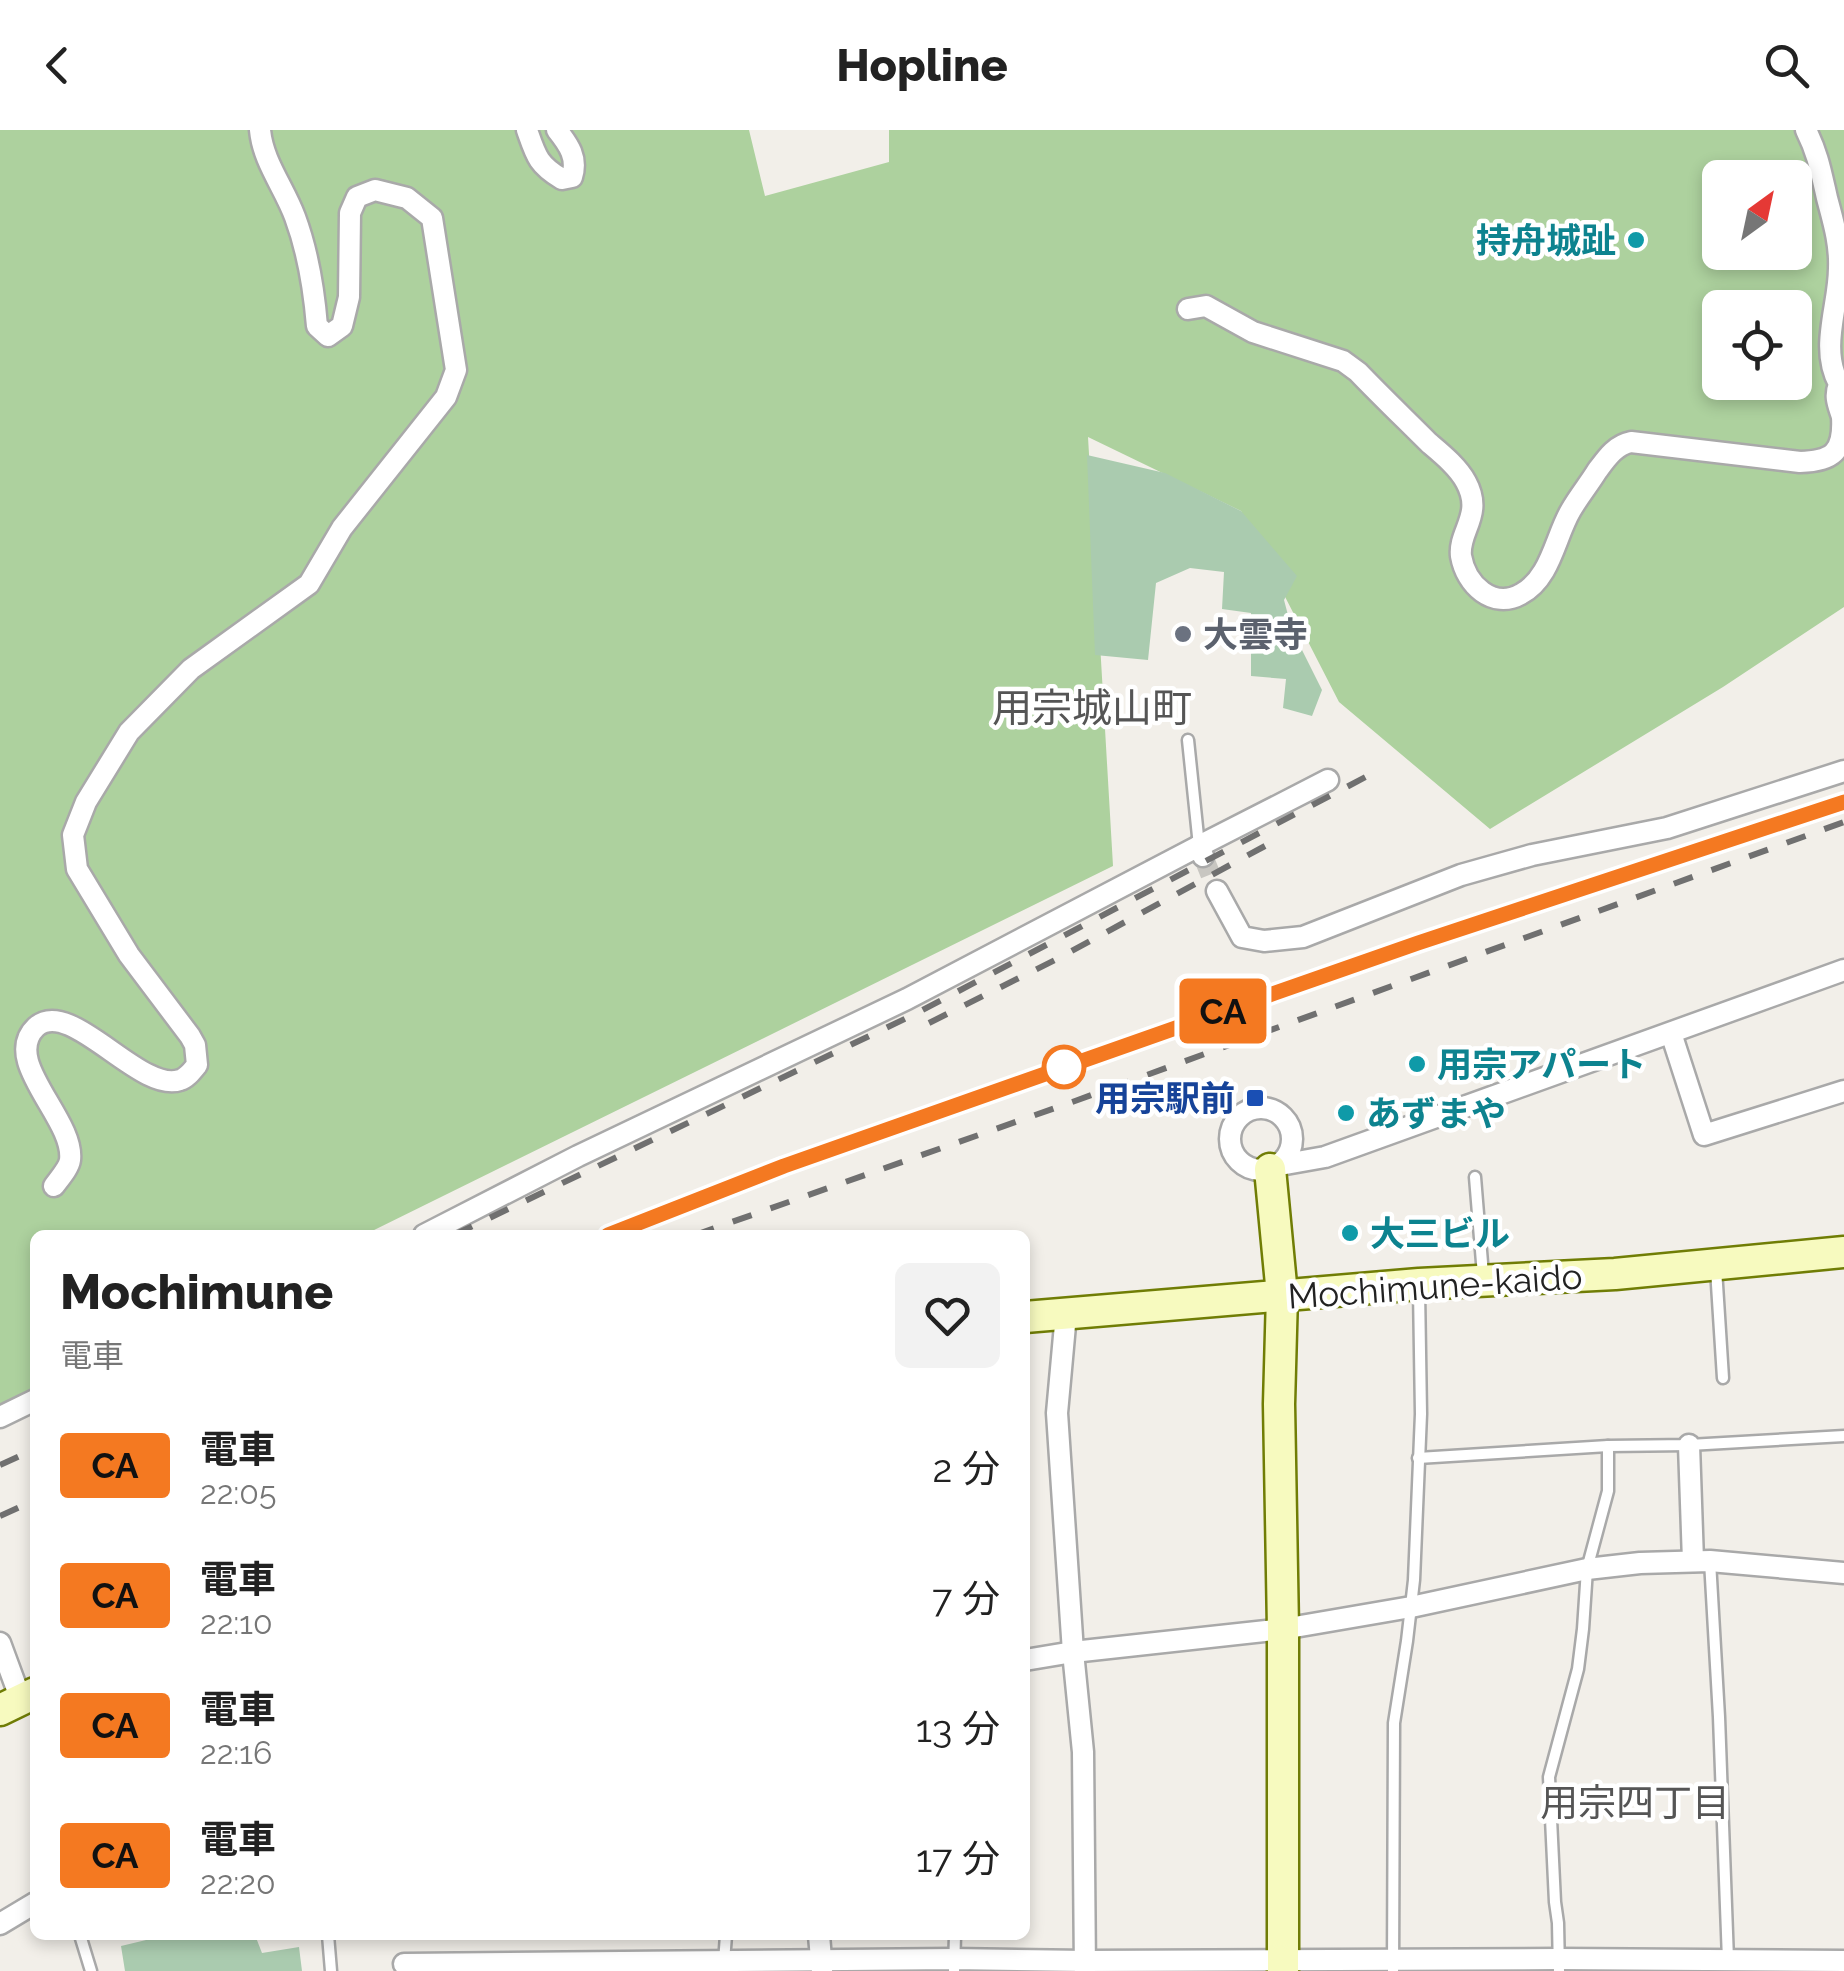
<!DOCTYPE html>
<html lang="ja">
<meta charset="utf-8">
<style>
body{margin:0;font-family:Raleway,"Noto Sans JP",sans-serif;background:#f2f2f2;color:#222;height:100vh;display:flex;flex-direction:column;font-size:38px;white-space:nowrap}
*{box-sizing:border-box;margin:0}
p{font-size:32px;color:#767676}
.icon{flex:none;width:55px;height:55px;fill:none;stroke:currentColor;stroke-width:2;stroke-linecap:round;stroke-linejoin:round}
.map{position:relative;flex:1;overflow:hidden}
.panel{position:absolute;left:30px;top:1100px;width:1000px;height:710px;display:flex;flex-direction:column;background:#fff;border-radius:15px;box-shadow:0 5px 15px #0003}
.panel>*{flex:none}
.badge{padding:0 20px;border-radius:8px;font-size:35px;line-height:65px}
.needle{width:65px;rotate:33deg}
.controls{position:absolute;left:1702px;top:30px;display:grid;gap:20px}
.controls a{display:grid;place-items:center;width:110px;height:110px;border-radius:15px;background:#fff;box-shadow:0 5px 15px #0003;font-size:50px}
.map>.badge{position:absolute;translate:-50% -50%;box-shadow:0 0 0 5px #fff}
.round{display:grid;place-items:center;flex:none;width:105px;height:105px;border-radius:15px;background:#f2f2f2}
.head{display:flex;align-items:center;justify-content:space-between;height:170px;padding:0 30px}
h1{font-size:48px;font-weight:800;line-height:75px}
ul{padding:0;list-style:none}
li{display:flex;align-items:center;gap:30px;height:130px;padding:0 30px}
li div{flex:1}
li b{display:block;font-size:38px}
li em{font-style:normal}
li .badge{min-width:110px;font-weight:700;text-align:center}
header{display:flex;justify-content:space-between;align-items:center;height:130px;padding:0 30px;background:#fff;font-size:45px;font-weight:800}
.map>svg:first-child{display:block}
.forest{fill:#add19e;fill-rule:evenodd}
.cemetery{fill:#aacbaf}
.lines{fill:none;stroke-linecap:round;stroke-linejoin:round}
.street-tunnel{stroke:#c8c6c1;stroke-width:20;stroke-dasharray:20 10;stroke-linecap:butt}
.lane-casing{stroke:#a9a9a9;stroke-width:15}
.street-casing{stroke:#a9a9a9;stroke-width:25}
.secondary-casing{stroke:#707d05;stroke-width:35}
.lane{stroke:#fff;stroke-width:10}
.street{stroke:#fff;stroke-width:20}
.secondary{stroke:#f7fabf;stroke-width:30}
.rail{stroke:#707070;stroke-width:6;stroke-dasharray:20 20;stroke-linecap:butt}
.line-casing{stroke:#fff;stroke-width:22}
.line{stroke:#f47921;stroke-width:15}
.culture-dot{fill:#0f9aa8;stroke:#fff;stroke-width:4}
.worship-dot{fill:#6b7280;stroke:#fff;stroke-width:4}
.stop-dot{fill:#fff;stroke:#f47921;stroke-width:5}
.transit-dot{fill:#1a4fb4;stroke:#fff;stroke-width:4}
.labels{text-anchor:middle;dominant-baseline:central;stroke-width:9;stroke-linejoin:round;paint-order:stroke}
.culture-label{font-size:35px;font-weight:bold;fill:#0d838f;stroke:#fff;text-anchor:start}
.worship-label{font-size:35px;font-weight:bold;fill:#5b616d;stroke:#fff;text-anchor:start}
.transit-label{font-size:35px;font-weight:bold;fill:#164399;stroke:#fff;text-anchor:end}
.street-label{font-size:35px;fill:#222;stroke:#fff}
.neighbourhood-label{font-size:38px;fill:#555;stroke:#fff}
.quarter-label{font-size:40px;fill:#555;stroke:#fff}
</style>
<header><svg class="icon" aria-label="back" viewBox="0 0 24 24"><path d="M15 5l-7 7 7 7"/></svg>Hopline<svg class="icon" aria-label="search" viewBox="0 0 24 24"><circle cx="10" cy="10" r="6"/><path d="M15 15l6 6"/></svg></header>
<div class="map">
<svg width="1844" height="1841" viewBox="0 0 1844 1841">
<rect width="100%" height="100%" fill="#f2efe9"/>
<!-- forest -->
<path class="forest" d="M0,0H749L765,66L889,32V0H1844V477L1723,557L1490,699L1339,572L1241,381L1088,307L1113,736L364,1105H35V1262L0,1278ZM1720,48H1795V122H1720ZM1720,178H1795V252H1720Z"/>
<!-- cemetery -->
<g class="cemetery">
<path d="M1087,325L1165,343L1241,381L1297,446L1284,470L1292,500L1322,560L1312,586L1283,578L1286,549L1251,546V483L1222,479L1224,442L1190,438L1156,453L1148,530L1095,525Z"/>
<path d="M167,1805H255L262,1823L299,1817L302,1841H125L121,1816Z"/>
</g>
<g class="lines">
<!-- street-tunnel -->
<path class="street-tunnel" d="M1203,726L1217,761"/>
<defs>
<g id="lane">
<path d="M1188,610L1199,716"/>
<path d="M1475,1047L1483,1145"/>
<path d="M1716,1139L1723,1248"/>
<path d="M1418,1328L1608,1316L1689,1315L1844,1306"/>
<path d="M1710,1431L1719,1587L1728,1830"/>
<path d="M80,1805L91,1841"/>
<path d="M328,1805L331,1841"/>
<path d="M724,1832L726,1805"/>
<path d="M954,1841L955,1805"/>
<path d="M1393,1841L1394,1593L1407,1511L1414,1450L1421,1284L1419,1160"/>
<path d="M1559,1841L1558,1793L1555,1772L1549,1647L1578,1539L1583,1499L1587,1439L1608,1361V1316"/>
</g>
<g id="street">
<path d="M527,0C536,26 538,35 562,49L572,47C578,28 569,15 557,0"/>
<path d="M1188,179L1206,176L1253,202L1343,231L1358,242C1381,266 1405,289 1429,313C1442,324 1458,337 1466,352C1484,385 1458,401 1461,426C1466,455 1493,480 1521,464C1551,448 1555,407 1571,380C1579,366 1589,354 1597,341C1606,329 1615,315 1631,312L1800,332C1832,331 1844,323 1842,287C1838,274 1834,267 1839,254C1819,218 1839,176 1839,138C1840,113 1833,91 1827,68C1821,42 1818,24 1806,0"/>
<path d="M1199,716L1328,650"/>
<path d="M1217,761L1242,807L1264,811L1303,807L1461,745L1532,725L1667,698L1844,641"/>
<path d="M1671,903L1704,1005L1844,961"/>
<circle cx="1261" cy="1009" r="31"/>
<path d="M1280,1035L1325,1027L1844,840"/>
<path d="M54,1056C59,1049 69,1038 70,1030C75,989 0,931 36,897C70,866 140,964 180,950C187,948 192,941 197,935L195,915L190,906L129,825L77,739L73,705L86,672L129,602L191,539L309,454L342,398L446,267L456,240L432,88L407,68L375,60L357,67L350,83L349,167L342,196L328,206L317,196C314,160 308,122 295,87C284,57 263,32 260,0"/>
<path d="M424,1105L578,1026L907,869L1199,716L1203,726"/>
<path d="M1066,1184L1057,1283L1073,1522L1083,1622L1085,1841"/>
<path d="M0,1287L35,1270"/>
<path d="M1689,1315L1693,1431"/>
<path d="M0,1513L21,1570"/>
<path d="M1025,1530L1073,1522L1283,1499L1411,1477L1587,1439L1640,1433L1710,1431L1844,1443"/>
<path d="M0,1794L35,1773"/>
<path d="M819,1805L822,1841"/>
<path d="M404,1834L953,1829L1086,1831L1558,1829L1844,1831"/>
</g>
<g id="secondary">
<path d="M1270,1039L1282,1165L1279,1274L1283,1499V1841"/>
<path d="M1025,1187L1419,1154L1615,1144L1844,1122"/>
<path d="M0,1580L35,1563"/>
</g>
</defs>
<!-- lane casing -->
<use href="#lane" class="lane-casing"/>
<!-- street casing -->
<use href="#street" class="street-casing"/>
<!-- secondary casing -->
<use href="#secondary" class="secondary-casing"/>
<!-- lane -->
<use href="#lane" class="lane"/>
<!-- street -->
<use href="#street" class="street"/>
<!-- secondary -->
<use href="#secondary" class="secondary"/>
<!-- rail -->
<g class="rail">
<path d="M929,893L1055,830L1265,716"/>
<path d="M454,1105L913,885L1377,641"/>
<path d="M607,1105L784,1036L1418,813L1844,672"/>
<path d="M695,1105L1075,971L1844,692"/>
<path d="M0,1335L35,1319"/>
<path d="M0,1386L35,1370"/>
</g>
</g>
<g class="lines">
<defs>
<path id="line" d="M608,1105L784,1036L1275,863L1418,813L1844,672"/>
</defs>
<!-- line casing -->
<use href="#line" class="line-casing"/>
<!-- line -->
<use href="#line" class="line"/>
</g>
<!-- markers -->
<g class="culture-dot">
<circle cx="1636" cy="110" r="10"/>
<circle cx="1417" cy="934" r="10"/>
<circle cx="1346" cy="983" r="10"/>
<circle cx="1350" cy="1103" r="10"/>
</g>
<circle class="worship-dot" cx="1183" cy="504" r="10"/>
<circle class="stop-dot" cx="1064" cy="937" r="20"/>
<rect class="transit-dot" x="1245" y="958" width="20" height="20" rx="5"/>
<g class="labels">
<!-- culture labels -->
<g class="culture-label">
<text x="1616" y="110" text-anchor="end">持舟城趾</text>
<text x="1437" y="934">用宗アパート</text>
<text x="1366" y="983">あずまや</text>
<text x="1370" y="1103">大三ビル</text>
</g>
<!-- worship labels -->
<g class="worship-label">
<text x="1203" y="504">大雲寺</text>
</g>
<!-- transit labels -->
<g class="transit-label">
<text x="1235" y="968">用宗駅前</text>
</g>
<!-- street labels -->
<g class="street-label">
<text transform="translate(1435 1156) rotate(-4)">Mochimune-kaido</text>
</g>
<!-- neighbourhood labels -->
<g class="neighbourhood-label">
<text x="1635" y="1672">用宗四丁目</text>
</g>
<!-- quarter labels -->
<g class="quarter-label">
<text x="1092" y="577">用宗城山町</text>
</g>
</g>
</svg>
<div class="controls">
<a><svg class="needle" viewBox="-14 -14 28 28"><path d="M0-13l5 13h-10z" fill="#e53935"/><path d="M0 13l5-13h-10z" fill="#767676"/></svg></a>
<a><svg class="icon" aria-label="locate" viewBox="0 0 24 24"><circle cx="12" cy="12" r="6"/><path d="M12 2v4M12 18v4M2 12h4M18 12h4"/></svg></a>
</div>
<b class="badge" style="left:1223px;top:881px;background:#f47921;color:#111">CA</b>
<section class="panel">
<div class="head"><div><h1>Mochimune</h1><p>電車</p></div><a class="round"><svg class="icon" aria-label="heart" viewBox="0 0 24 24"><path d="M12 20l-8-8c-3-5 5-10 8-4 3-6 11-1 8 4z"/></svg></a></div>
<ul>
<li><span class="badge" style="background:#f47921;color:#111">CA</span><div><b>電車</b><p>22:05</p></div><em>2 分</em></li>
<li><span class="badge" style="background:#f47921;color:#111">CA</span><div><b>電車</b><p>22:10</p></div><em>7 分</em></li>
<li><span class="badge" style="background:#f47921;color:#111">CA</span><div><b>電車</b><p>22:16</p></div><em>13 分</em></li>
<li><span class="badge" style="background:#f47921;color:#111">CA</span><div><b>電車</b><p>22:20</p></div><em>17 分</em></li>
</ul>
</section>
</div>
